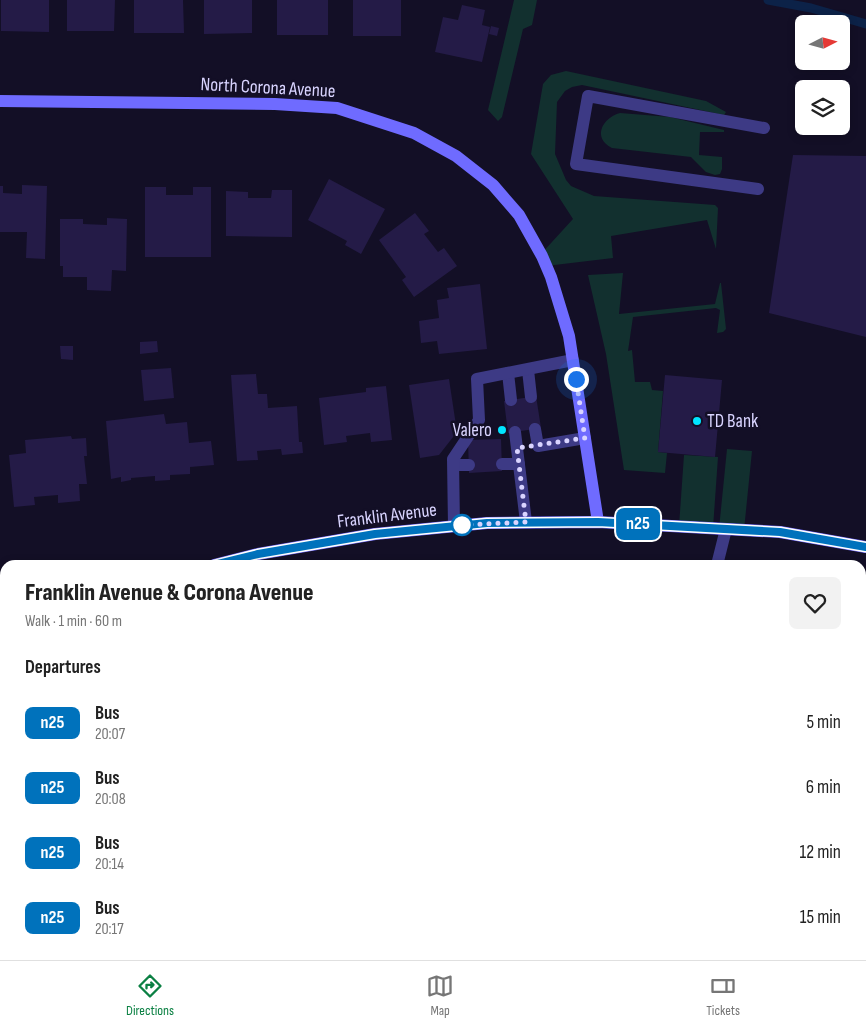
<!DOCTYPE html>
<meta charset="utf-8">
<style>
body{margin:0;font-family:"Sofia Sans Condensed",sans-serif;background:#f2f2f2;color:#222;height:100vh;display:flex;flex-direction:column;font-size:19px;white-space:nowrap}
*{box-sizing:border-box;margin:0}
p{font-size:16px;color:#767676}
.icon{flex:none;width:28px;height:28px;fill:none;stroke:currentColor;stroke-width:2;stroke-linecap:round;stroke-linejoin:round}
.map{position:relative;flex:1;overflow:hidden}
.sheet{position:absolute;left:0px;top:560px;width:866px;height:400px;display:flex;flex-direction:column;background:#fff;border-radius:15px 15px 0 0;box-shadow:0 2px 8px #0003}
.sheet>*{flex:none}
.badge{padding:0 10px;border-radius:8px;font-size:18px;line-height:32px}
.needle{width:32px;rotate:84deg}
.buttons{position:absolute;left:795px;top:15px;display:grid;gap:10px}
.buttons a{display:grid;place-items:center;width:55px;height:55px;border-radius:8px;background:#fff;box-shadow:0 2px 8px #0003;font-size:25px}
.you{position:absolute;width:25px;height:25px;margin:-12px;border:4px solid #fff;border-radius:50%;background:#1a73e8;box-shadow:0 0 0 8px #1a73e833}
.map>.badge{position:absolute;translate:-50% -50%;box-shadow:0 0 0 2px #fff}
h2{padding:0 25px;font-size:19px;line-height:45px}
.round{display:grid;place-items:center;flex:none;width:52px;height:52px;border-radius:8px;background:#f2f2f2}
.summary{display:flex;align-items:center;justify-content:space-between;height:85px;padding:0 25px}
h1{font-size:24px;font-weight:800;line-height:38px}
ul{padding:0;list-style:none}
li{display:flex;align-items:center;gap:15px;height:65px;padding:0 25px}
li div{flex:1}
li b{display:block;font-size:19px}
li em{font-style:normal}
li .badge{min-width:55px;font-weight:700;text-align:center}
.tab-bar{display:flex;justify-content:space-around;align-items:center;height:70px;border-top:1px solid #e0e0e0;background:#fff;font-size:14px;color:#767676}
.tab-bar a{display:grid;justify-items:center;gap:2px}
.tab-bar .active{color:#0b8043}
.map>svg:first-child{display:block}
.green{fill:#12302f}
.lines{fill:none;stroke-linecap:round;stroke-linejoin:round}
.stream{stroke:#0c2248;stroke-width:9}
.building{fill:#241b47}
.lane{stroke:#3d3a85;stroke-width:12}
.street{stroke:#3d3a85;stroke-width:12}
.secondary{stroke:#6f6bff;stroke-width:12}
.line-casing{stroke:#fff;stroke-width:11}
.line{stroke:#0072bc;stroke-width:8}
.walk{stroke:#d9d4ff;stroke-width:5;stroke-dasharray:0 9}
.poi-dot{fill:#00e5ff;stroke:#130f26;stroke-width:2}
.stop-dot{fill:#fff;stroke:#0072bc;stroke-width:2.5}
.labels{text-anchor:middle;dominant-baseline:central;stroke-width:5;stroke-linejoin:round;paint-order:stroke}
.street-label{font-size:19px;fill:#d9d4ff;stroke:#130f26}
.poi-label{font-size:19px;fill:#d9d4ff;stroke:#130f26;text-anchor:start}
</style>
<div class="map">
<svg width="866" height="960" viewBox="0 0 866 960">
<rect width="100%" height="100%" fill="#130f26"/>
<!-- green -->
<g class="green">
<path d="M514,0H537L532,25L523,29L502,117L498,121L488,110Z"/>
<path d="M566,71L706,101L726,112L724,115L582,85L572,87L565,91L557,102L555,154L566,180L571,186L594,196L715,205L718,208L716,249L707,220L611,236L613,258L546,266L541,254L573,219L531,154L543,84L551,75Z"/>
<path d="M620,113L670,117L724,130V132H700L699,155L722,157V169L720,174L715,175L706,172L691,157L612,148C592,138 602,118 620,113Z"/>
<path d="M623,273L619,314L715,304L720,283H721L726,329L723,332L717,333L720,310L716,308L633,317L628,351L632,350L635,382H650L652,390L663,391L658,452L667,453L665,473L624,470L606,354L588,275Z"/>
<path d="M727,449L752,451L744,530L719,529Z"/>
<path d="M684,455L718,457L713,528L679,526Z"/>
</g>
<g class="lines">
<!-- stream -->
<path class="stream" d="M768,0L811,8L866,24"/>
</g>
<!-- building -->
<g class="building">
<path d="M1,0H49V32L1,31Z"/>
<path d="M67,0H115L114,31H67Z"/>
<path d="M134,0H183L184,33H134Z"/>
<path d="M204,0H252V33L204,34Z"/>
<rect x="277" y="0" width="51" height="35"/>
<rect x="353" y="0" width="48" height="36"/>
<path d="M462,5L485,10L482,25L490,27L482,62L435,52L443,17L458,20Z"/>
<path d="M491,26L499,28L497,36L489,34Z"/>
<path d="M793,155L866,156V337L769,313Z"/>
<path d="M329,179L385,209L361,254L345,245L347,241L308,220Z"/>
<path d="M22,185L47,186L45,259L26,258L27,232H0V186H3V193L22,194Z"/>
<path d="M145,187H166V195H193V187H211V257H145Z"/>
<path d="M272,190H292V237L226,236V191L248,192V198H271Z"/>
<path d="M415,213L429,231L424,234L438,252L444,248L457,266L414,297L402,280L406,277L379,240Z"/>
<path d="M107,218L127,219L126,271L112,270L111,291L87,290V277H63V266H60V219H83V224L107,225Z"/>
<path d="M480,284L487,349L439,354L437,341L421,343L419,321L439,318L437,300L449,298L447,288Z"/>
<path d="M157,341L158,352L140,354V342Z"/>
<path d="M60,346H73V360L61,359Z"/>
<path d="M171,368L174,398L144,401L141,370Z"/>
<path d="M256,374L258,394H267L268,408L297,406L299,442H302L303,453L282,455L281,449L257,451L258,460L237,461L231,375Z"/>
<path d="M665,375L722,380L715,457L658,452Z"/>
<path d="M449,379L457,432L439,455L420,458L409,385Z"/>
<path d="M386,386L392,440L371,442L370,433L346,436L347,442L324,445L319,398L366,392V388Z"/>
<path d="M536,396L541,428L508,433L504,401Z"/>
<path d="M164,414L166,424L187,422L189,443L211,441L214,465L190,467V474L170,475V480L155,481V476L131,478V480L121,482V477L111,479L106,421Z"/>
<path d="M71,436L72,439L86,438L87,456H84L87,484H79L80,501L58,503V495L34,497L35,505L14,507L9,455L26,453L25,440Z"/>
<path d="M501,439L502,471L469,473L468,440Z"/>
<path d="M0,724L5,735V767L0,769Z"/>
<path d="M861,833L866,834V931L861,929Z"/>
<path d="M0,856H5V865L0,864Z"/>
<path d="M34,955H80V960H33Z"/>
<path d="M264,955H311L310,960H263Z"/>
<path d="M573,955H637L644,960H580Z"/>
</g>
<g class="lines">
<!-- lane -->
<g class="lane">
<path d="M758,189L576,164L588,96L764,128"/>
<path d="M528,370L531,397"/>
<path d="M508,373L511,400"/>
<path d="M535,429L538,446L585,438"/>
<path d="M515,432L526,522"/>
<path d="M502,464H519"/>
<path d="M454,465H469"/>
<path d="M454,526L453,459L479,420L477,379L573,360"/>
</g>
<!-- street -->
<g class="street">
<path d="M717,565L726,529"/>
<path d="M176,960L177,955"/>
<path d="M478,960L481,955"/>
</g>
<!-- secondary -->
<g class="secondary">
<path d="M0,101L275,104L337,108L414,133L456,156L493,185L519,215L542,256L551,277L569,336L598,522"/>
<path d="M214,565L258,554L375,534L487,523L598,522L780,532L866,547"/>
<path d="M0,635L5,633"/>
</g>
</g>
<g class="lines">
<defs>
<path id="line" d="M214,565L258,554L375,534L487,523L598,522L780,532L866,547"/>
</defs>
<!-- line casing -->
<use href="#line" class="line-casing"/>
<!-- line -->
<use href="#line" class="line"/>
<!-- walk -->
<path class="walk" d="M462,525L526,522L517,448L585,438L576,379"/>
</g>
<!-- markers -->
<g class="poi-dot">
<circle cx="697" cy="421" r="5"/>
<circle cx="502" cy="430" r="5"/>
</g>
<circle class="stop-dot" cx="462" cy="525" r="10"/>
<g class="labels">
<!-- street labels -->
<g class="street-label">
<text transform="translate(268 88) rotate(3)">North Corona Avenue</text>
<text transform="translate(387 516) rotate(-7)">Franklin Avenue</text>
</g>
<!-- poi labels -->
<g class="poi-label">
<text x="707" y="421">TD Bank</text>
<text x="492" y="430" text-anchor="end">Valero</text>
</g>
</g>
</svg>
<div class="buttons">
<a><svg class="needle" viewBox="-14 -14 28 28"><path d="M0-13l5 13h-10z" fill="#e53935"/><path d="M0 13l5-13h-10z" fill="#767676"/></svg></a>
<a><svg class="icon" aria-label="layers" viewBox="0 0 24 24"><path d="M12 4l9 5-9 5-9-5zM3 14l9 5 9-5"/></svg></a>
</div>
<div class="you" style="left:576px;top:379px"></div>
<b class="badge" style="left:638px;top:524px;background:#0072bc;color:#fff">n25</b>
<section class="sheet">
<div class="summary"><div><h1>Franklin Avenue &amp; Corona Avenue</h1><p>Walk · 1 min · 60 m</p></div><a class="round"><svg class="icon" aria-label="heart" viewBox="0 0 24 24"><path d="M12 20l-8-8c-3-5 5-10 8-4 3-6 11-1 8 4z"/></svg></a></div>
<h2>Departures</h2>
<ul>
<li><span class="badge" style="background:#0072bc;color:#fff">n25</span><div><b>Bus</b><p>20:07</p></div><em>5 min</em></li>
<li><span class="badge" style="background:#0072bc;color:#fff">n25</span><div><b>Bus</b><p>20:08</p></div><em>6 min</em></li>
<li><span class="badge" style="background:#0072bc;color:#fff">n25</span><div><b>Bus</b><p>20:14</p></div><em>12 min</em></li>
<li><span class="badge" style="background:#0072bc;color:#fff">n25</span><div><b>Bus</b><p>20:17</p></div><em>15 min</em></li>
</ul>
</section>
</div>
<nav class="tab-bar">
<a class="active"><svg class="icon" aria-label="directions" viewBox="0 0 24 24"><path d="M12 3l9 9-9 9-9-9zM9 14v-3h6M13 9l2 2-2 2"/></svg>Directions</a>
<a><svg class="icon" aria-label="map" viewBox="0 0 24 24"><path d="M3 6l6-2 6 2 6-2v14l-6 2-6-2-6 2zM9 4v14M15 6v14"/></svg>Map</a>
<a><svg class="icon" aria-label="tickets" viewBox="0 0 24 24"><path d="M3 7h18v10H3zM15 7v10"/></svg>Tickets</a>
</nav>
